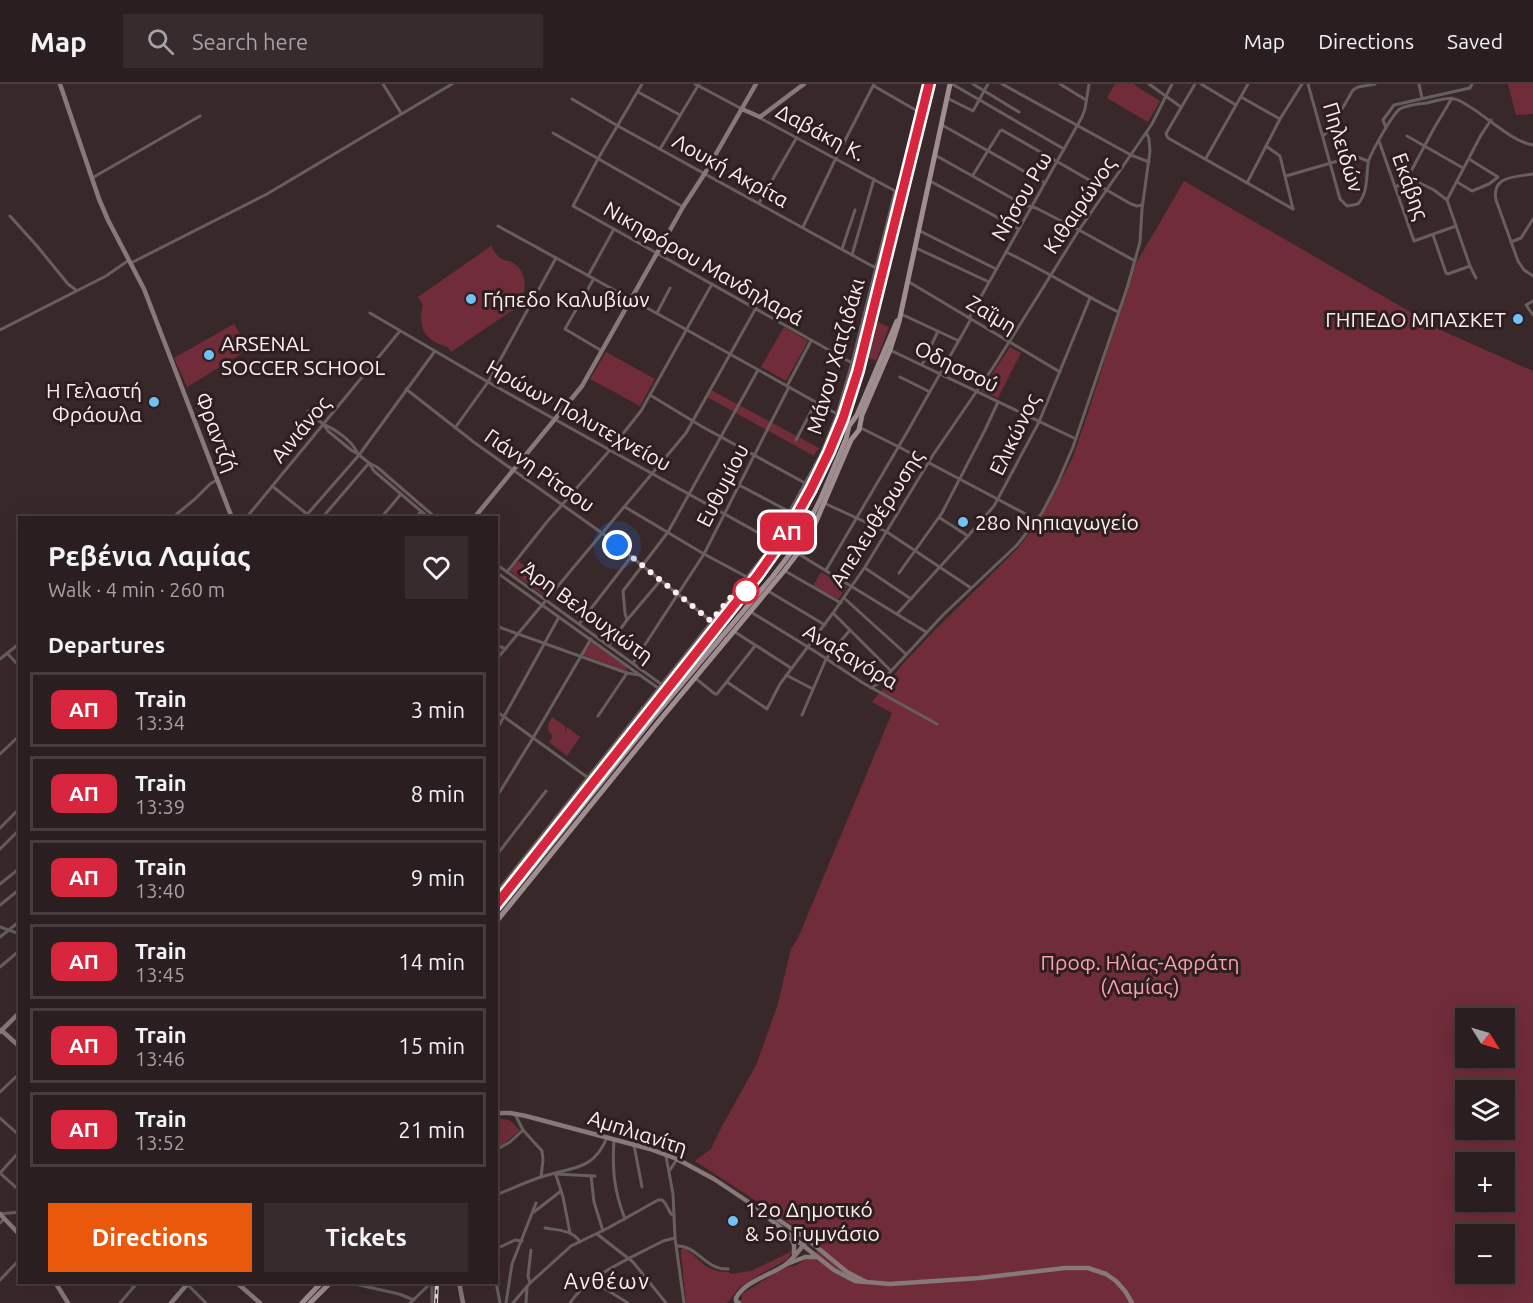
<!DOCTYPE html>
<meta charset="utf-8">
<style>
body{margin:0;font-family:Ubuntu,sans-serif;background:#372b2d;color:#f1f3f6;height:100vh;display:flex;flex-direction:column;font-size:22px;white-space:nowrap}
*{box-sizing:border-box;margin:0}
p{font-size:20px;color:#a6a2a5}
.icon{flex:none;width:33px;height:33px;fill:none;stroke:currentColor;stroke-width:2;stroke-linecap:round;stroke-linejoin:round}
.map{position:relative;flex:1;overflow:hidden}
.side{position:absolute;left:18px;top:432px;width:480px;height:768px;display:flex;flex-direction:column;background:#2b1e20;border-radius:0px;box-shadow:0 6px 24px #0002,0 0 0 2px #473c3e}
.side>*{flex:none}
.badge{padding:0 12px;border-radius:9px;font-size:21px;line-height:39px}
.needle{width:39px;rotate:127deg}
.fabs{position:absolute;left:1455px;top:924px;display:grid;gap:12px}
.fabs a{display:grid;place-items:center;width:60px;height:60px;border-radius:0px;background:#2b1e20;box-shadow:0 6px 24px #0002,0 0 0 2px #473c3e;font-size:30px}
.you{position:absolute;width:30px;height:30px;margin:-15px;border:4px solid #fff;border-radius:50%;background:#1a73e8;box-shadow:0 0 0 9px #1a73e833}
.map>.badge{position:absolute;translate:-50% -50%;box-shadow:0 0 0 3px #fff}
h2{padding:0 30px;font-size:22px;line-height:54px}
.round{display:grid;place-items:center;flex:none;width:63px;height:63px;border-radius:0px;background:#372b2d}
.headline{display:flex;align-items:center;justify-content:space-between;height:102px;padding:0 30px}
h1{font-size:28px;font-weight:600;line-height:45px}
.action{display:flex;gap:12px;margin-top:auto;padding:12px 30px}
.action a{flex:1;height:69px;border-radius:0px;background:#ea580c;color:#fff;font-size:24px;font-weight:600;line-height:69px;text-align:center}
.action a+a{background:#372b2d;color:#f1f3f6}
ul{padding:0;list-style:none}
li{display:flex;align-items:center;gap:18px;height:75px;margin:0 12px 9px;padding:0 18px;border:3px solid #473c3e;border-radius:0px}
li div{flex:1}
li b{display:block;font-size:22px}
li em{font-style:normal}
li .badge{min-width:66px;font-weight:700;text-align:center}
header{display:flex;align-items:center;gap:36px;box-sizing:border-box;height:84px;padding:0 30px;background:#2b1e20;border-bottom:2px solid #473c3e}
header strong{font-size:28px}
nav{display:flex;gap:33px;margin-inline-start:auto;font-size:21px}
.search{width:420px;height:54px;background:#372b2d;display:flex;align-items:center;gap:15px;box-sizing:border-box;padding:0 21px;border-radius:0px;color:#a6a2a5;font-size:22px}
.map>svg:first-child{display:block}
.green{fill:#702c39;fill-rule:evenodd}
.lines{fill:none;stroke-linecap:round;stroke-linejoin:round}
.street{stroke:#675e5e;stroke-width:3}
.secondary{stroke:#87787a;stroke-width:4.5}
.primary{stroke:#9f8d8f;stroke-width:5}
.rail-casing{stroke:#e5d7d9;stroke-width:4}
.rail{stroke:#2f1e20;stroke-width:1.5;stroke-dasharray:4.5;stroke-linecap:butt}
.line-casing{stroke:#fff;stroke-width:14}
.line{stroke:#d7263d;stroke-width:9}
.walk{stroke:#fceff1;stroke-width:6;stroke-dasharray:0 10.8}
.poi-dot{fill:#70c1f4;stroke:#2f1e20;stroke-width:2}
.stop-dot{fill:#fff;stroke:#d7263d;stroke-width:3}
.labels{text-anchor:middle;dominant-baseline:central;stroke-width:6;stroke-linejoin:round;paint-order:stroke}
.street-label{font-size:21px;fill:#fceff1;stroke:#2f1e20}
.poi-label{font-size:21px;fill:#fceff1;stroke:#2f1e20;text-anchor:start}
.park-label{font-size:21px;fill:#f9a1ad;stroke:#2f1e20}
.neighbourhood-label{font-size:22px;letter-spacing:1.5px;fill:#fceff1;stroke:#2f1e20}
</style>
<header>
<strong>Map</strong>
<div class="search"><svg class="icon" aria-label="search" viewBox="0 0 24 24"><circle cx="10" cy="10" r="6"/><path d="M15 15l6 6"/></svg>Search here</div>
<nav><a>Map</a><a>Directions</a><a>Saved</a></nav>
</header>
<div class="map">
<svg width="1533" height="1219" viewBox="0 0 1533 1219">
<rect width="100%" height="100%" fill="#39282a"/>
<!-- green -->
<g class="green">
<path d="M1115,0H1133L1160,17L1148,38L1107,14Z"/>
<path d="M1508,0H1533V30L1516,31Z"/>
<path d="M1184,97L1445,248L1533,287V1219H737L742,1215V1210L775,1189L785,1183L795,1182L819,1166L820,1159L695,1077L711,1065L720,1046L756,981L777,923L791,865L798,854L892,629L872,618L902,581L929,552L1018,464L1042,432L1072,375L1087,332L1134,183ZM1466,934H1504V974H1466ZM1466,1006H1504V1046H1466ZM1466,1078H1504V1118H1466ZM1466,1150H1504V1190H1466Z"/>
<path d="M491,162C494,166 497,172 500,174C503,176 507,176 510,177C526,185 527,202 522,217L523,219L451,268L448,263C425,257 417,244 423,221L418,213Z"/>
<path d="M873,236L889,243L876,277L864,271Z"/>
<path d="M234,240L249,265L187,303L174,274Z"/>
<path d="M784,243L808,257L786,297L761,283Z"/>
<path d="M1010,263L1021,269L998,314L981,307Z"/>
<path d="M606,268L655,295L640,322L590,295Z"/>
<path d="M711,306L819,364L814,372L707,313Z"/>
<path d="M518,477L553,503L545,512L510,487Z"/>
<path d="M821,488L847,503L838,515L813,502Z"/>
<path d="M591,558L626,583L627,586L626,587L583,571Z"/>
<path d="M552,633L565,642V648L567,643L580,653L567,672L549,658L553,652C545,646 548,641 552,633Z"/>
<path d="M497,1034L509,1036L520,1046L501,1062L497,1064Z"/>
<path d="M683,1163C700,1174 705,1189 729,1188L730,1190L751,1187L792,1167L788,1175L752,1195L739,1204L727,1219H686L681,1169V1166Z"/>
</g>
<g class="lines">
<!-- street -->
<g class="street">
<path d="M383,0L401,29"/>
<path d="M642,0L599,73L573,122L852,279"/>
<path d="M695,0L742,25"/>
<path d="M952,0L1064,65"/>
<path d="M973,0L1019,28"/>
<path d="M1002,0L1131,71L1149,78"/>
<path d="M1060,0L1086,16"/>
<path d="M1149,0L1181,23"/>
<path d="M1195,0L1168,46L1166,50L1168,54L1293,125"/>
<path d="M1201,0L1236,21"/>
<path d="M1308,0L1340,115L1347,122L1358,120C1368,108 1366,95 1368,80C1368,73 1393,29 1400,25C1407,21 1419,20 1427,19C1436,17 1449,12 1458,16C1482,27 1509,57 1533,61"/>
<path d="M1419,0L1422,14"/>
<path d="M874,2L919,28"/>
<path d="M638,8L680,31"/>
<path d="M1241,13L1280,35"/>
<path d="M947,14L973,27L988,0"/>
<path d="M572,15L618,42L872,182L876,183"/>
<path d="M760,34L897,108"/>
<path d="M942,41L1045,99"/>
<path d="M1386,44L1383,36L1394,21L1470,4L1472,0"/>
<path d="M553,49L683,123"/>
<path d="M1323,52L1331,44L1353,6L1358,3L1375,0"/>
<path d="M1407,52L1463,84"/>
<path d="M1379,57L1414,157L1456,142"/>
<path d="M1266,62L1280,72L1293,125"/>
<path d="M660,65L699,0"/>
<path d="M935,71L1024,121L1036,124L1079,146L1135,177"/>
<path d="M1206,74L1248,0"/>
<path d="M1533,90C1515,93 1491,92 1496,116L1518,177L1524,186L1533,192"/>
<path d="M973,91L1000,47L1002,46L1131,120L1137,122L1142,121"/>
<path d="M1286,92L1355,72L1368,77"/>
<path d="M1408,93L1433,46L1452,14"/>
<path d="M92,94L200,32"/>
<path d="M930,97L1019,145"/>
<path d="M1457,98L1472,107L1489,100L1498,93L1469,75"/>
<path d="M1247,99L1280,35L1302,0"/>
<path d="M1395,103L1402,100L1408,93L1434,106L1447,116"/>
<path d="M759,119L797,53"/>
<path d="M10,132L37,162L68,200L76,206"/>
<path d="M498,142L687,246L837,330"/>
<path d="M803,143L836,74L874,0"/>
<path d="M920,147L996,185"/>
<path d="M1433,151L1446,189L1448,190L1470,182"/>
<path d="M1511,158L1521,154L1533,135"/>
<path d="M916,164L989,198"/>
<path d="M842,165L855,126"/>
<path d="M1006,168C1044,186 1080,209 1118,228"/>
<path d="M852,171L874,95"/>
<path d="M878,176L884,169L925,0"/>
<path d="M131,179L267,110L452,0"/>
<path d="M588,192L614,145"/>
<path d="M1476,194L1470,182L1447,116L1481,51L1491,36"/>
<path d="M593,196L565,245L602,267"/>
<path d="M909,198L1060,288"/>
<path d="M1533,217L1526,221L1533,231"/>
<path d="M370,229L488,298L773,457"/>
<path d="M657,229L670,204"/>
<path d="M901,230L959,257"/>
<path d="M969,234L1082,33L1085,25L1089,0"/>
<path d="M0,246L106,192L129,176"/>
<path d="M890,266L1076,355"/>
<path d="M922,281L938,247"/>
<path d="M900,293L930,308"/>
<path d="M787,302L811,257"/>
<path d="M406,305L475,359L602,449L711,537"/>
<path d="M650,311L701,342L805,399"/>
<path d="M308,327L323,340L328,347L351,366L358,370L369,379L377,383L436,434"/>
<path d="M323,340C335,345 351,356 357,368"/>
<path d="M455,344L488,298L556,174"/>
<path d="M861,344L899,363L1037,436"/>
<path d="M796,356L816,318"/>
<path d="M370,381L374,387L429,434"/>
<path d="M739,401L790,428"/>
<path d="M272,402L307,430"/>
<path d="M824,419L887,448L971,504"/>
<path d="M625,423L704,470L747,493"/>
<path d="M172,434L195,415L210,400L217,396"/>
<path d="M246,434L400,247"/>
<path d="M304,434L359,371L435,267"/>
<path d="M322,434L369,379"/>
<path d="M381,434L401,410"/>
<path d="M416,434L421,427"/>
<path d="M940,434L968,452"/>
<path d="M797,469L926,548"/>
<path d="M496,480L661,600"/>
<path d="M865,484L911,515"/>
<path d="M826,486L906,350L971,235"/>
<path d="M785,487L841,519"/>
<path d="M496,488L658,604"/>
<path d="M507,488L546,439L610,366L641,327L712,200"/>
<path d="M899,489L942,429L985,346L998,318"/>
<path d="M768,507L825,541"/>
<path d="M844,514L906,570"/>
<path d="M751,528L816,568L863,599L937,640"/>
<path d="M833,529L891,587"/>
<path d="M897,530L968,452L994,422L1039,338L1090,214"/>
<path d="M627,536L625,529L623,507L668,448L758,286"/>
<path d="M579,540L631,473"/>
<path d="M496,542L627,589L639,591"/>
<path d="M735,548L791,584"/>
<path d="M496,561L506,565"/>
<path d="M609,561L627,536L660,497"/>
<path d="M7,569L20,583"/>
<path d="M0,575L20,559"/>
<path d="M496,576L686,349L756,224"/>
<path d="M633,579L704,470L789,303"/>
<path d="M786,591L813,605"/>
<path d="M695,594L715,610H717L755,562"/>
<path d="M727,598L767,625L780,600L833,529L865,483L933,371L994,282L1079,146L1152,40L1172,0"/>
<path d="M871,604L881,598L943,531L1017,461L1042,429L1058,398L1073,363L1127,204L1140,158L1142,125L1150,67L1149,55L1147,50"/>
<path d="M642,624L653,634"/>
<path d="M496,627L587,693"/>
<path d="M802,631L826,575L850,546"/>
<path d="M598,632L627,589"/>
<path d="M496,647L559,533"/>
<path d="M0,670L20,651"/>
<path d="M496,714L533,654L591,555"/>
<path d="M0,744L20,724"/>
<path d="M0,765L20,745"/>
<path d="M496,772L546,707"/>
<path d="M0,800L20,784"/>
<path d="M496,809L769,465L821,370L837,330L852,279L895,107"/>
<path d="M0,821L20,805"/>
<path d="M0,843L20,850"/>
<path d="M0,853L20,837"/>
<path d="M0,883L20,866"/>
<path d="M0,1008L20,989"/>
<path d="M515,1030L523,1046L542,1067L543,1076L541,1093"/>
<path d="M0,1034L20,1052"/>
<path d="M614,1056C612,1085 614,1107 625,1135"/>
<path d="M634,1061L642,1103"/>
<path d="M496,1066L510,1058L523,1046"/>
<path d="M666,1072L673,1110L675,1154L684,1219"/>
<path d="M670,1086L677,1075"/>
<path d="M0,1089L20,1067"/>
<path d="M0,1089L20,1107"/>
<path d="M555,1090L595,1092"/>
<path d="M556,1091L563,1113L570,1149"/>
<path d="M591,1092L594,1118L603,1147"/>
<path d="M496,1111C511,1105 526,1098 541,1093C569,1083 594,1088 607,1053"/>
<path d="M534,1128L561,1107"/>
<path d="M0,1130L20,1128"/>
<path d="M0,1139L4,1135"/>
<path d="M545,1144C557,1146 573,1146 580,1158"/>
<path d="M597,1150L633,1178L666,1219"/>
<path d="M677,1162C697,1161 705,1186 728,1185"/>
<path d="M496,1165L515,1156L522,1157"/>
<path d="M0,1196L20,1175"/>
<path d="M591,1196L628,1219"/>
<path d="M128,1198L134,1203"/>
<path d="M185,1198L206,1219"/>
<path d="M346,1198L399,1210L414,1216"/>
<path d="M496,1198L500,1219"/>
<path d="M530,1199L528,1192L531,1166"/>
<path d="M120,1219L138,1198"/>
<path d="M410,1219L432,1198"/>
<path d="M432,1219V1198"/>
<path d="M506,1219L512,1180L536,1119"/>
<path d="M513,1219L529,1200L571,1162L608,1144L658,1116H662L665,1119L671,1130L674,1131"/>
<path d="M526,1219L527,1203"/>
<path d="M570,1219C588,1191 633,1173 663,1157L675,1154"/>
</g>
<!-- secondary -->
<g class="secondary">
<path d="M60,0L99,115L108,136L144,205L232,434"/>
<path d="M742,25L760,33L804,0"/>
<path d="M474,434L582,302L683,123L705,89L756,0"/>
<path d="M1,946L20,963"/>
<path d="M0,948L20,928"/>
<path d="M496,1029H510L526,1032L650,1065L677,1075L714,1095L759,1125L770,1130L807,1155L847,1188L866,1198"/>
<path d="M761,1128L834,1186L855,1197L890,1200L979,1194L1065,1184H1088L1106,1190L1116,1197L1125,1207L1132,1219"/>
<path d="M0,1130L20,1151"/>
<path d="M789,1151L794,1160V1171"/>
<path d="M787,1180L805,1173H816"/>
<path d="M55,1198L68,1219"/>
<path d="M236,1198L260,1219"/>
<path d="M459,1198L463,1219"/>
<path d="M171,1219L189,1198"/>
<path d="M739,1219L736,1217V1214C745,1197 769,1192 785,1181C793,1175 799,1167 805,1159"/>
</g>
<!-- primary -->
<g class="primary">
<path d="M496,829L653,634L773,492L799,458L821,414L846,355L849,342L857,331L897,237"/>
<path d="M496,838L659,637L784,487L804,461L812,447L851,356L859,346L862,331L890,266L899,238L950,0"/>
<path d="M302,1219L322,1198"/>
<path d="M310,1219L331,1198"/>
</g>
<defs>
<g id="rail">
<path d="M496,821L757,492L784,454L811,405L829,368L843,334L858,287L929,0"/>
<path d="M436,1219L437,1198"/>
</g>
</defs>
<!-- rail casing -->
<use href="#rail" class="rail-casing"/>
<!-- rail -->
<use href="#rail" class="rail"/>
</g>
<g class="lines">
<defs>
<path id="line" d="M496,821L757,492L784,454L811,405L829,368L843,334L858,287L929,0"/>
</defs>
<!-- line casing -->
<use href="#line" class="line-casing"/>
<!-- line -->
<use href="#line" class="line"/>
<!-- walk -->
<path class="walk" d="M617,461L711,537L735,508L746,507"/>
</g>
<!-- markers -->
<g class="poi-dot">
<circle cx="471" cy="215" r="6"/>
<circle cx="1518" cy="235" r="6"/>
<circle cx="209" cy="271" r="6"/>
<circle cx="154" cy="318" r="6"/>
<circle cx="963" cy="438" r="6"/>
<circle cx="733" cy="1137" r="6"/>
</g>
<circle class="stop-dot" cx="746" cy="507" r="12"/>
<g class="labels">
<!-- street labels -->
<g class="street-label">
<text transform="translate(821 48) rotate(28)">Δαβάκη Κ.</text>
<text transform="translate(1344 63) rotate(73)">Πηλειδών</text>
<text transform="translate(731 86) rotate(29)">Λουκή Ακρίτα</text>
<text transform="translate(1411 102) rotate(70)">Εκάβης</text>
<text transform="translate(1021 112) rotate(-60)">Νήσου Ρω</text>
<text transform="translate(1079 121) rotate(-56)">Κιθαιρώνος</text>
<text transform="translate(704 179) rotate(30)">Νικηφόρου Μανδηλαρά</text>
<text transform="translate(992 230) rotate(31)">Ζαΐμη</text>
<text transform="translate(835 272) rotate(-74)">Μάνου Χατζιδάκι</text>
<text transform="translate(957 282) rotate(26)">Οδησσού</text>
<text transform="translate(579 331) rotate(29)">Ηρώων Πολυτεχνείου</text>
<text transform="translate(300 345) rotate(-50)">Αινιάνος</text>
<text transform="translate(217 348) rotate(69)">Φραντζή</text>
<text transform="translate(1014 350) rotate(-64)">Ελικώνος</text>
<text transform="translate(540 386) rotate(35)">Γιάννη Ρίτσου</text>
<text transform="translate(722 401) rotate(-63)">Ευθυμίου</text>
<text transform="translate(876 434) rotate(-58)">Απελευθέρωσης</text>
<text transform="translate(588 528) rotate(36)">Άρη Βελουχιώτη</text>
<text transform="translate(851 572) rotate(31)">Αναξαγόρα</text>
<text transform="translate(638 1048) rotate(18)">Αμπλιανίτη</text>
</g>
<!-- poi labels -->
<g class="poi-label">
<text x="483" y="215">Γήπεδο Καλυβίων</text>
<text x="1506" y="235" text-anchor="end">ΓΗΠΕΔΟ ΜΠΑΣΚΕΤ</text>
<text x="221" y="259">ARSENAL<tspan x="221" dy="24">SOCCER SCHOOL</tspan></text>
<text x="142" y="306" text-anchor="end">Η Γελαστή<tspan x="142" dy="24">Φράουλα</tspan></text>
<text x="975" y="438">28ο Νηπιαγωγείο</text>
<text x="745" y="1125">12ο Δημοτικό<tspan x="745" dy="24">&amp; 5ο Γυμνάσιο</tspan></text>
</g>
<!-- park labels -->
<g class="park-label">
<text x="1140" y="878">Προφ. Ηλίας-Αφράτη<tspan x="1140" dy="24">(Λαμίας)</tspan></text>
</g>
<!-- neighbourhood labels -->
<g class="neighbourhood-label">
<text x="607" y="1196">Ανθέων</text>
</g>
</g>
</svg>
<div class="fabs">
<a><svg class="needle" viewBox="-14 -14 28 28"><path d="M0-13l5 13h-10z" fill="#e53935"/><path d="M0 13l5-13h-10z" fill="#a6a2a5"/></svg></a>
<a><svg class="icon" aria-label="layers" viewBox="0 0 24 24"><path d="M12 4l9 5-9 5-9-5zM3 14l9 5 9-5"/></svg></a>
<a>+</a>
<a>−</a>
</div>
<div class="you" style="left:617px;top:461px"></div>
<b class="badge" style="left:787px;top:448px;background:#d7263d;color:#fff">ΑΠ</b>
<section class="side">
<div class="headline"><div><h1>Ρεβένια Λαμίας</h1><p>Walk · 4 min · 260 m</p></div><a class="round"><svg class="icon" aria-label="heart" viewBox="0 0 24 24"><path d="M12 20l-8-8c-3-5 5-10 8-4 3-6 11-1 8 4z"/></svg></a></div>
<h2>Departures</h2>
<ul>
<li><span class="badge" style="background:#d7263d;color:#fff">ΑΠ</span><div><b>Train</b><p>13:34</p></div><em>3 min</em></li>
<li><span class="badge" style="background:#d7263d;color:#fff">ΑΠ</span><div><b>Train</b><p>13:39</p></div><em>8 min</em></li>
<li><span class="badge" style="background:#d7263d;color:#fff">ΑΠ</span><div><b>Train</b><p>13:40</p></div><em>9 min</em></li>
<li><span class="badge" style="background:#d7263d;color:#fff">ΑΠ</span><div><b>Train</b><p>13:45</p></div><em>14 min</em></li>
<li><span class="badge" style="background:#d7263d;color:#fff">ΑΠ</span><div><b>Train</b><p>13:46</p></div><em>15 min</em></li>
<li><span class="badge" style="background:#d7263d;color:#fff">ΑΠ</span><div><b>Train</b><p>13:52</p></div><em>21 min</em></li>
</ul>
<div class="action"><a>Directions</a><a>Tickets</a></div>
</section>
</div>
